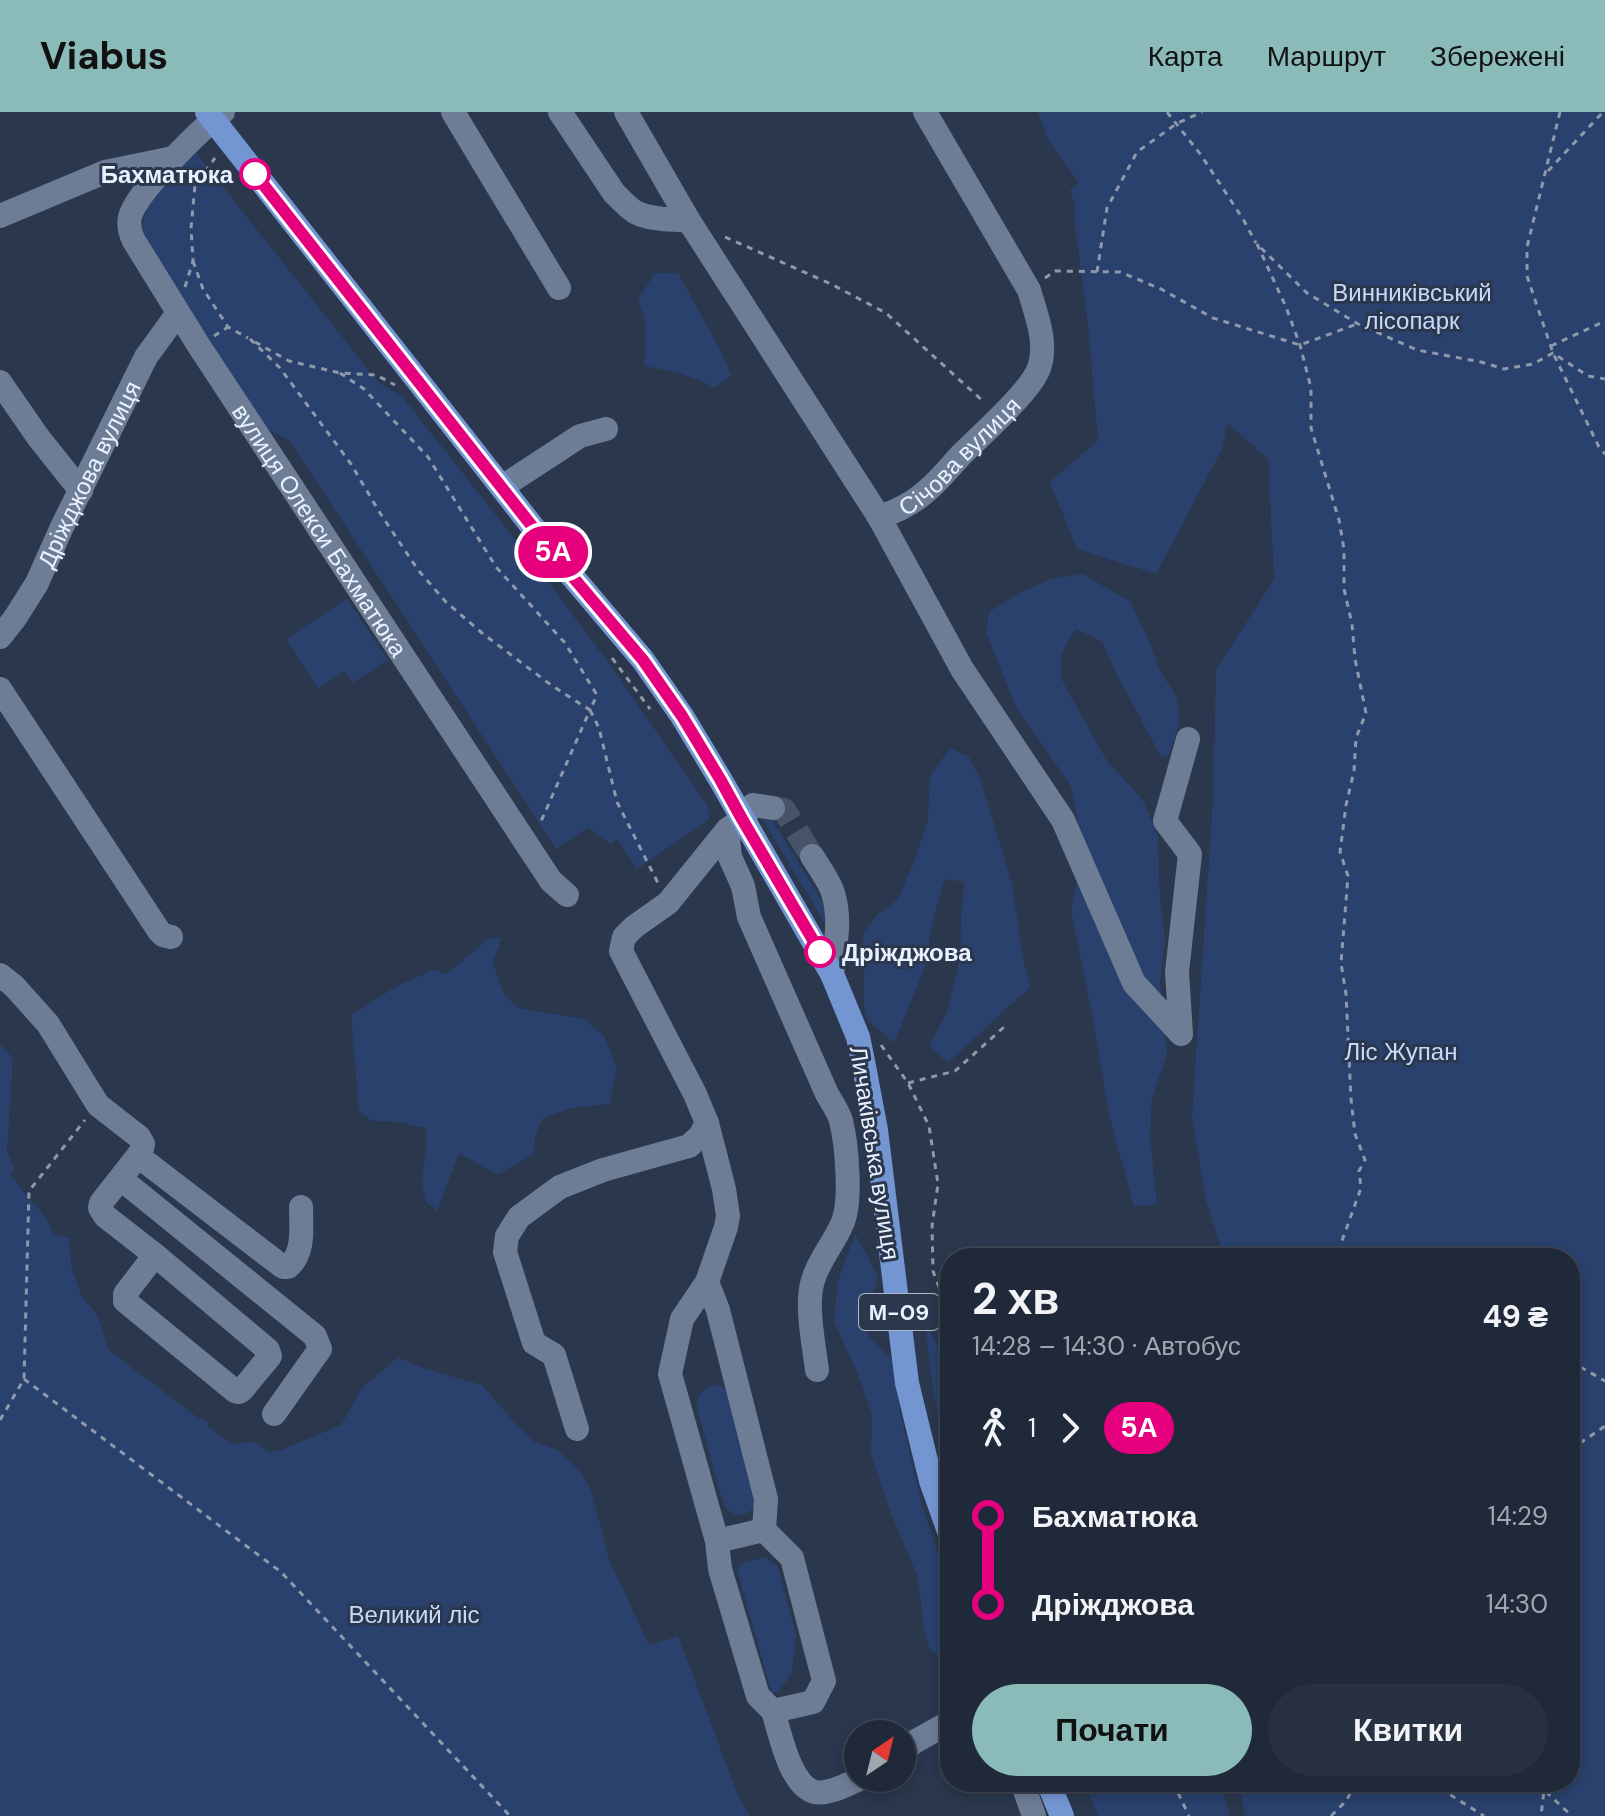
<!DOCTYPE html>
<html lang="uk">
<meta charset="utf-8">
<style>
body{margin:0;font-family:"DM Sans",sans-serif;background:#283141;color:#f1f3f6;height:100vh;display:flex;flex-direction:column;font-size:30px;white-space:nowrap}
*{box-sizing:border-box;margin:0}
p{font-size:26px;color:#a2a6ae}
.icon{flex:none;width:44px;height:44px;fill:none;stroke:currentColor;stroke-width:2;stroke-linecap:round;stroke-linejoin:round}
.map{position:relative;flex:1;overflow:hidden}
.drawer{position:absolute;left:940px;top:1136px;width:640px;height:544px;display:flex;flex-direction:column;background:#202939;border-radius:32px;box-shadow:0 4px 12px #0003,0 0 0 2px #3d4553}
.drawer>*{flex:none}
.badge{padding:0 16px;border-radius:26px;font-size:28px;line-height:52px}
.needle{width:52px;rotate:35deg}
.fabs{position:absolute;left:844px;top:1608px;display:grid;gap:16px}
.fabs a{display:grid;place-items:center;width:72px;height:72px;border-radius:50%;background:#202939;box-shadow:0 4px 12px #0003,0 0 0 2px #3d4553;font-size:40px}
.map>.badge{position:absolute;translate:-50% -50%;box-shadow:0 0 0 4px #fff}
.legs{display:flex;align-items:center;gap:12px;height:88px;padding:0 32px;font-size:26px}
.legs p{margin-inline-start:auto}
.headline{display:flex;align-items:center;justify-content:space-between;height:136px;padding:0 32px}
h1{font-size:44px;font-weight:700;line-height:60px}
.action{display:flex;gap:16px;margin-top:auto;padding:16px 32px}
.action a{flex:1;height:92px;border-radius:48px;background:#8bbbb9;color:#111;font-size:32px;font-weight:700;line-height:92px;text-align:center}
.action a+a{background:#283141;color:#f1f3f6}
ul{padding:0 32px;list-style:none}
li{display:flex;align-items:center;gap:28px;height:88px;font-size:30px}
li i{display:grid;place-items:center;width:12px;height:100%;margin:0 10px;background:currentColor}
li i::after{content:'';width:20px;height:20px;margin:-10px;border:6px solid;border-radius:50%;background:#202939}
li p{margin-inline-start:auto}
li:first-child i{background:linear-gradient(#0000 50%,currentColor 0)}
li:last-child i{background:linear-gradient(currentColor 50%,#0000 0)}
header{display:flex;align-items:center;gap:48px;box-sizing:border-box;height:112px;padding:0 40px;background:#8bbbb9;color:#111}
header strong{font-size:38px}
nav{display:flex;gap:44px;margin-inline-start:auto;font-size:28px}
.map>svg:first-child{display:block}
.green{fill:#29416c}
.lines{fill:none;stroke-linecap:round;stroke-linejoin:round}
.minor-tunnel{stroke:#475367;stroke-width:24;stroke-dasharray:24 12;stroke-linecap:butt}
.path{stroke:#8f99ab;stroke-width:3;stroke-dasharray:6 6;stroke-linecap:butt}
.minor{stroke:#6e7d96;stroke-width:24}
.major{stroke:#7396d3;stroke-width:24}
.line-1-casing{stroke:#fff;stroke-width:18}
.line-1{stroke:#e6007e;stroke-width:12}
.stop-1-dot{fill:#fff;stroke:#e6007e;stroke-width:4}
.labels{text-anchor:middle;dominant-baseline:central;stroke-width:6;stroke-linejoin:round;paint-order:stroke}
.shield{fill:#2a374c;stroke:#b0b9c9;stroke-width:2}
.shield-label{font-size:22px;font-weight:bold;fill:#e9f1ff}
.stop-label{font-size:24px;font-weight:bold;fill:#e9f1ff;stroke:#2a374c;text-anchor:end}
.park-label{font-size:24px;fill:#c7dafb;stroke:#2a374c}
.street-label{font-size:24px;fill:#e9f1ff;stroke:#2a374c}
</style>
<header>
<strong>Viabus</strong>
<nav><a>Карта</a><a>Маршрут</a><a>Збережені</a></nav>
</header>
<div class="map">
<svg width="1605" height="1704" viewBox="0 0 1605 1704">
<rect width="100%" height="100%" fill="#2a374c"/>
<!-- green -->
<g class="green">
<path d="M1038,0H1605V1704H1245L1239,1670H1570V1146H1224L1205,1085L1192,1003L1213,687L1216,558L1274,467L1268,347L1228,312L1220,341L1156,462L1077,437L1050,370L1098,328L1089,223L1074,106L1075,94L1070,78L1079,72L1047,26Z"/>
<path d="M196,41L378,270L401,283L544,464L618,564L707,693L710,707L637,757L617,727L611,732L588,716L556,737L290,329L261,314L144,124C143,117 142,111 144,105C151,85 180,53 196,41Z"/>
<path d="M655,161H678L723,243L731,263L715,276C689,263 673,259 644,254L646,212L638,187Z"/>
<path d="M1083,462L1131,490L1150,531L1159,557L1176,584L1180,608L1169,643L1161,645L1116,561L1102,530L1076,517L1061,542L1062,568L1107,649L1143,688L1158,724L1160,790L1165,828L1160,869L1167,942L1152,986L1150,1024L1157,1093L1134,1094L1109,1003L1091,897L1071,799L1083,738L1071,674L1017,597L986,521L989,500L1019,481L1051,467Z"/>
<path d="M347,487L388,548L353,571L344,559L318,576L286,527Z"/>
<path d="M950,636L969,645L980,666L1012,772L1023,846L1030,875L948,951L929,934L948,898L960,844L961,804L964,770L945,767L933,808L925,855L894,931L867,908L864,894L863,821L876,804L898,787L916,745L928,707L930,664Z"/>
<path d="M757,698L770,704L817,781L825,795L827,815Z"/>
<path d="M502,825L493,850L504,882L518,896L584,907L605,925L617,957L609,992L571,996L542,1007L535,1025L534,1041L498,1063L459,1041L437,1099L426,1090L422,1069L426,1040V1016L398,1010L372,1009L359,999L351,903L397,874L433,858L447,862L488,827Z"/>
<path d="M0,932L13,946L7,1038L14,1056L11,1064L46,1106L54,1122L69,1126L72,1158L83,1187L97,1202L109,1238L197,1305L207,1309L208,1314L232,1332L252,1329L269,1340L281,1338L341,1313L362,1276L398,1245L423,1256L482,1273L515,1311L535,1330L558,1338L579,1358L591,1378L609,1447L649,1533L678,1524L739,1686L750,1704H0Z"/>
<path d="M855,1122L878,1164L870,1195L867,1222L892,1248L900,1299L921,1390L950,1476V1551L930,1538L924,1516L918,1466L890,1399L871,1342L872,1303L858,1262L834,1210L838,1169Z"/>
<path d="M926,1212L950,1259V1347C935,1302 929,1258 926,1212Z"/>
<path d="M715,1272L723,1275L733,1287L757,1385L755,1396L745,1402L735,1404L726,1396L720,1380L697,1296C698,1283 701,1276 715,1272Z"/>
<path d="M765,1445L778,1455L796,1523L792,1561L780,1578L772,1582L737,1458L742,1451Z"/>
<path d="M1084,1670H1220L1230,1704H1098Z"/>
</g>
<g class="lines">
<!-- minor-tunnel -->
<path class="minor-tunnel" d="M773,696L784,698L812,744"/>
<!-- path -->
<g class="path">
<path d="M1167,0L1201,43L1243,107L1256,131"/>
<path d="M1560,0L1527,135V164L1553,241L1599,335L1605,342"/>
<path d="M1548,59L1603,0"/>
<path d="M725,125L831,172L886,201L985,291"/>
<path d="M1257,132L1286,195L1300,233L1311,276V316L1339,408L1344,437V477L1352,512L1355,547L1366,601L1356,626L1354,659L1346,693L1340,740L1348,764L1341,851L1346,882L1351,987L1355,1022L1365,1048L1359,1059L1361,1076L1339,1137V1146"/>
<path d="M1261,136L1307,181L1358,212L1417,238L1481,250L1504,257L1533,252L1553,241L1588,264L1605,267"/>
<path d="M193,149L203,177L228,215L248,226"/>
<path d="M1097,160L1107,96L1137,40L1176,12L1202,0"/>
<path d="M1045,166L1055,159L1120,160L1161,177L1213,206L1300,233L1357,212"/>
<path d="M185,175L193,149L191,116L195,73L215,46"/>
<path d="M214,224L228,215"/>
<path d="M250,227L280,256L351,352L380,401L418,458L446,490L482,521L551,573L590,598L539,714"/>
<path d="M255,230L289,249L340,261L376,263L395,273"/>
<path d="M1551,234L1605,209"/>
<path d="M340,261L364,277L428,345L496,455L565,531L597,583L590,598L599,616L617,690L659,773"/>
<path d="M612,546L650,597"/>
<path d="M881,933L908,971L929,1014L938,1072L932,1114L933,1159L950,1205"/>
<path d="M908,971L955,959L1004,915"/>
<path d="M1570,1249L1605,1269"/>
<path d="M24,1267L281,1460L510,1704"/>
<path d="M0,1308L24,1267L29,1079L85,1008"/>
<path d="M1570,1338L1605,1314"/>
<path d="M944,1443L950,1461"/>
<path d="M1173,1670L1189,1704"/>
<path d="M1430,1670L1484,1704"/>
<path d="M1475,1670L1544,1678L1572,1704"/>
<path d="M1541,1670L1544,1678L1541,1704"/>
<path d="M1331,1704L1347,1688L1355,1670"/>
</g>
<!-- minor -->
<g class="minor">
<path id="s1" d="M223,0C201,17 136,80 130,105C128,114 130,121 134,129L199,234L551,769L567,783"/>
<path d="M453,0L559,176"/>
<path d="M560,0L614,81C621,88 627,95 635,100C649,108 672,107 689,109"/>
<path id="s2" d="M626,0L689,109L879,405C895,400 910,393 923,382C937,371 949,356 961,343C980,324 1031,279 1039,256C1048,231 1036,202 1029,178L925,0"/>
<path d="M0,104L105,60L173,46"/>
<path d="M0,270L38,325L81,379"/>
<path d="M502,375L580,324L606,317"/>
<path d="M879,405L962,557L1063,708L1134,871L1181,922L1177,860L1190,742L1165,709L1188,627"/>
<path id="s3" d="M0,525L15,506L37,471L61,417L146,245L178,201"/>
<path d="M0,577L159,819L163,823L171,825"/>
<path d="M727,718L730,745L743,774L749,805L827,982C832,991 839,1000 841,1009C847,1033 852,1091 842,1112C833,1133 817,1150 812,1172C806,1196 814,1233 817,1258"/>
<path d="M812,744C819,755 827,766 832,778C842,806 835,834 832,862"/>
<path d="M0,863L14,874L48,912L98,993L139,1025L143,1032L141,1040L101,1091L100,1096L105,1104L155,1143L268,1238L270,1244L242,1278L239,1280L235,1279L125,1189V1182L155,1143"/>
<path d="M138,1044L283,1155H288C305,1141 301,1115 301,1095"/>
<path d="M121,1067L315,1224L320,1237L274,1302"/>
<path d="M707,1170L718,1198L766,1387L764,1418"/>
<path d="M577,1317L554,1243L534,1231L505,1140L507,1124L519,1105L560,1075L603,1058L689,1034L700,1024L707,1011"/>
<path d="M717,1429L764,1418L792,1446L824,1569L813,1590L773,1599L758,1584L720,1457L717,1429L670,1262L682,1207L707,1170L726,1115L728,1104L724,1077L707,1011L695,982L621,839L624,825L634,815L668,791L727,718L742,707L753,693L773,696"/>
<path d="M773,1599C780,1621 790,1674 815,1680C830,1683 849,1671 862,1666"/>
<path d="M902,1641L914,1630L950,1610"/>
<path d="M1022,1670L1034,1704"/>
</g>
<!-- major -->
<g class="major">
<path d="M207,0L561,451L643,548L682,604L720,667L832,862L858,925L863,949L876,1018L907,1271L931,1369L950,1422"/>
<path d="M1048,1670L1062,1704"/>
</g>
</g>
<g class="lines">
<defs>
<path id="line-1" d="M255,62L561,451L643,548L682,604L720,667L742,707L820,840"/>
</defs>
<!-- line-1 casing -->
<use href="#line-1" class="line-1-casing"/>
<!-- line-1 -->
<use href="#line-1" class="line-1"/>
</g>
<!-- markers -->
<g class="stop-1-dot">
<circle cx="255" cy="62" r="14"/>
<circle cx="820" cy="840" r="14"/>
</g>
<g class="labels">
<!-- shield labels -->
<rect class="shield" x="859" y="1182" width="80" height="36" rx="6"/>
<g class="shield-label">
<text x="899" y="1200">М-09</text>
</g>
<!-- stop labels -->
<g class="stop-label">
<text x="233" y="62">Бахматюка</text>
<text x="842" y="840" text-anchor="start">Дріжджова</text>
</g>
<!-- park labels -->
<g class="park-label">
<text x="1412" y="180">Винниківський<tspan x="1412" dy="28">лісопарк</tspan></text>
<text x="1401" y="939">Ліс Жупан</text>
<text x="414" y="1502">Великий ліс</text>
</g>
<!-- street labels -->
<g class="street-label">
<text stroke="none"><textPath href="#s2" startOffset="580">Січова вулиця</textPath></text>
<text stroke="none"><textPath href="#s3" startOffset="186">Дріжджова вулиця</textPath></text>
<text stroke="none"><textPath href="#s1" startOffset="510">вулиця Олекси Бахматюка</textPath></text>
<text transform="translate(875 1041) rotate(81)">Личаківська вулиця</text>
</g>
</g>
</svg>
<div class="fabs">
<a><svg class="needle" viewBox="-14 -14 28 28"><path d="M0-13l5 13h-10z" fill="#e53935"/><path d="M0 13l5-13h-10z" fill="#a2a6ae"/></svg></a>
</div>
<b class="badge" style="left:553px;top:440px;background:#e6007e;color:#fff">5А</b>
<section class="drawer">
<div class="headline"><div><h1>2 хв</h1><p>14:28 – 14:30 · Автобус</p></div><b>49 ₴</b></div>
<div class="legs"><svg class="icon" aria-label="walk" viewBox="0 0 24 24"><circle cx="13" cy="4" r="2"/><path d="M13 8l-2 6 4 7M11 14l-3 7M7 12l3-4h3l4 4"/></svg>1<svg class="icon" aria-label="forward" viewBox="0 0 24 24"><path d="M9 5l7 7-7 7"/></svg><b class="badge" style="background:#e6007e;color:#fff">5А</b></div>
<ul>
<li><i style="color:#e6007e"></i><b>Бахматюка</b><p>14:29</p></li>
<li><i style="color:#e6007e"></i><b>Дріжджова</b><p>14:30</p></li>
</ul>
<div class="action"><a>Почати</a><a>Квитки</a></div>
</section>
</div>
